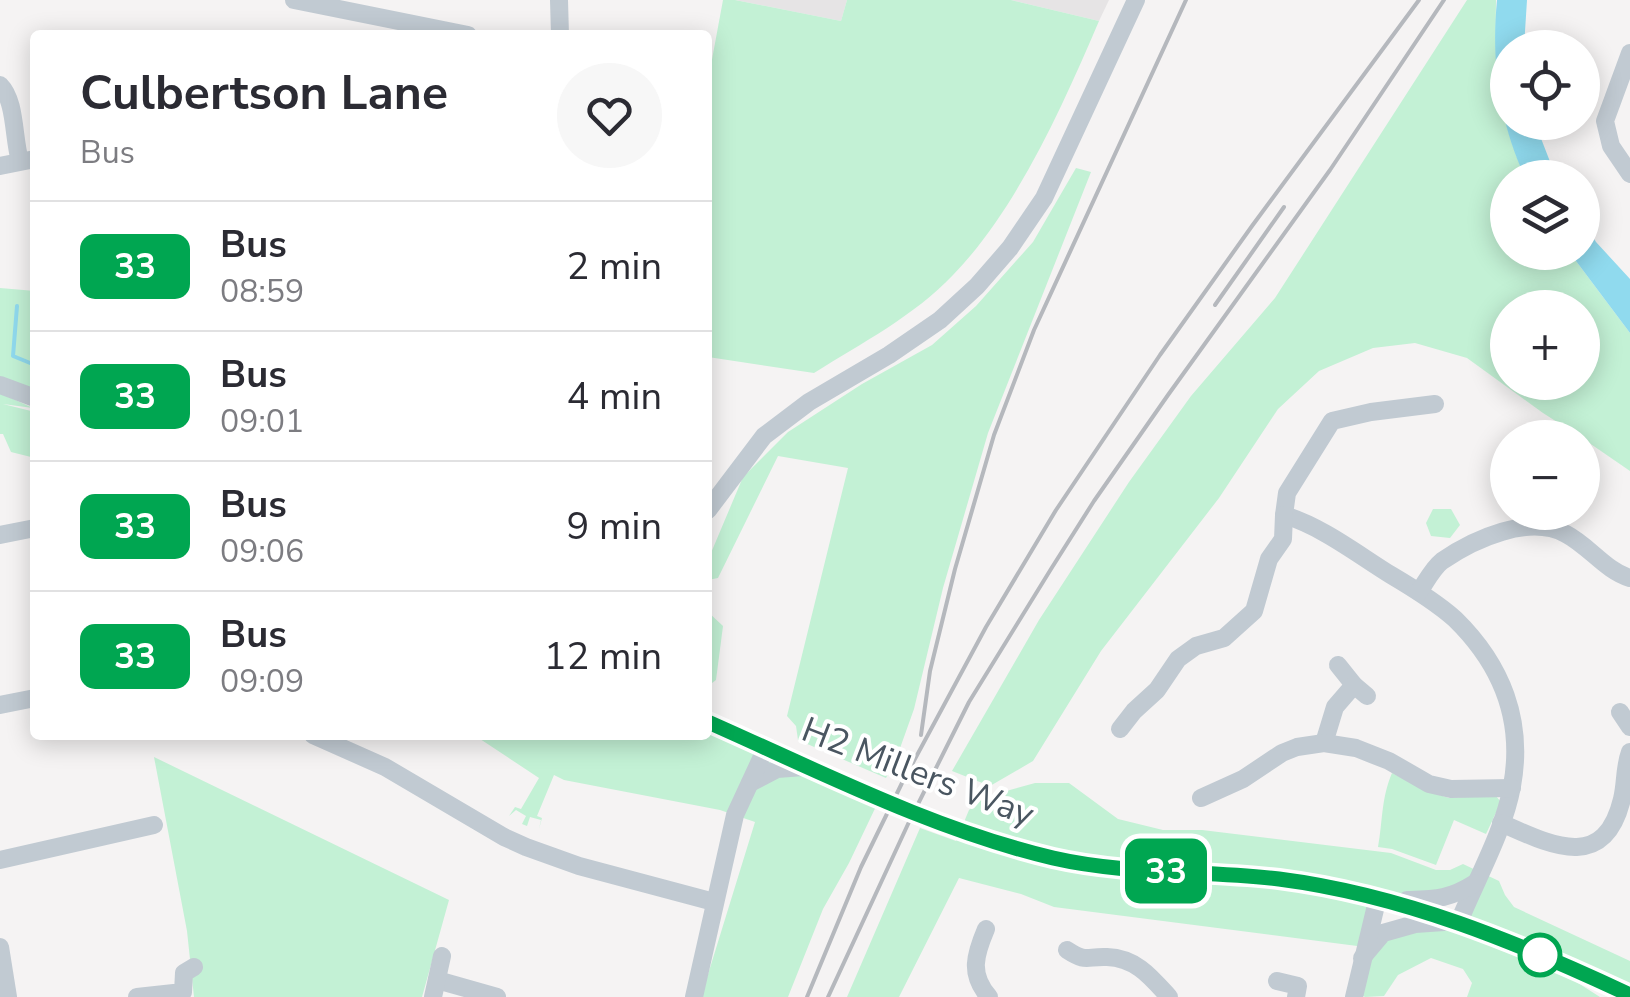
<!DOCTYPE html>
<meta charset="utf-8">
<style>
body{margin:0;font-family:"Nunito Sans",sans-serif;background:#f7f7f7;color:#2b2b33;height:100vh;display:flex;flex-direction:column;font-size:38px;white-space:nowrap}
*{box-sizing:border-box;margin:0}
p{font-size:32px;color:#7c7c81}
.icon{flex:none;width:55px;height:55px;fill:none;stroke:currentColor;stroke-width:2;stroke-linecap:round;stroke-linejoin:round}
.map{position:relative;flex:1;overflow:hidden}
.sheet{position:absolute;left:30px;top:30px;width:682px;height:710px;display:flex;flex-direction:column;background:#fff;border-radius:10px;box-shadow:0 5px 25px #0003}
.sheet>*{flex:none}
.badge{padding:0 20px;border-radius:15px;font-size:35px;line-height:65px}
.buttons{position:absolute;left:1490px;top:30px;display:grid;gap:20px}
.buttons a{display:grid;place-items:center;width:110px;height:110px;border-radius:50%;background:#fff;box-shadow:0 5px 25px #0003;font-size:50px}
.map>.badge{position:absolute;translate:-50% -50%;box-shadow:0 0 0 5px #fff}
.round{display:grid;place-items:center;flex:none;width:105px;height:105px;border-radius:52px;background:#f7f7f7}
.summary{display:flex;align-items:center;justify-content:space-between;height:170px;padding:0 50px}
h1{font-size:48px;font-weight:700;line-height:75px}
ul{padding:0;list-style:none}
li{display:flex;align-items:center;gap:30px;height:130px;padding:0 50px;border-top:2px solid #e1e1e2}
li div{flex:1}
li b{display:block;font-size:38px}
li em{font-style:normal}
li .badge{min-width:110px;font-weight:700;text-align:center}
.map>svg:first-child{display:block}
.education{fill:#e6e4e5}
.green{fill:#c3f1d5;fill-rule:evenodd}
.water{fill:#90daee}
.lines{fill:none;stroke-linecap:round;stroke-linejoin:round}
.stream{stroke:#90daee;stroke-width:4}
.minor{stroke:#c1cad2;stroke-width:18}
.rail{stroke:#b5b8bd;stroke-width:4}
.line-casing{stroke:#fff;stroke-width:22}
.line{stroke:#00a651;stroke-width:15}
.stop-dot{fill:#fff;stroke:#00a651;stroke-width:5}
.labels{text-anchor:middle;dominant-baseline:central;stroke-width:8;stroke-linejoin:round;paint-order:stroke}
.street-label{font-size:35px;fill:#4a5661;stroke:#fff}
</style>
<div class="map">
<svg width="1630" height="997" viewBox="0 0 1630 997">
<rect width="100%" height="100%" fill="#f5f3f3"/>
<!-- education -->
<g class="education">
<path d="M735,0H847L841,21Z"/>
<path d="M1011,0H1109L1099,21Z"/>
</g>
<!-- green -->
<g class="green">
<path d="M723,0H735L841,21L847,0H1011L1099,21C1063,105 1017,209 953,275C914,316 862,343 814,373L708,357V81Z"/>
<path d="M1467,0H1496C1495,71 1497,111 1525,177L1508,178V252L1570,253L1630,333V471L1582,438L1543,413L1467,358L1415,343L1373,348L1319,371L1278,409L1219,498L1101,651L1033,761L990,786L952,771L1039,620L1129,482L1191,396L1275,298ZM1508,308H1582V382H1508Z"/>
<path d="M1076,168L1091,172L988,433L943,588L914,709L899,751L886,778L798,740L796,726L787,716L848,468L778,456L718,578L708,580V560L743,477L788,432L862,384L932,345L976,306L1033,242Z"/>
<path d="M0,288L35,291V398L0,385Z"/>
<path d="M0,393L33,408L3,404L35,412V458L11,452L3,434H0Z"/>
<path d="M1433,509H1451L1460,525L1450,538L1431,536L1426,523Z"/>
<path d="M708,612L723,626L716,680L708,686Z"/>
<path d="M708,722L880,798L849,863L823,909L788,997H701L755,822L720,810L564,780L554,775L537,816L542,818L539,829L541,820L530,817L527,826L522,824L526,816L516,810L509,816L515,807L521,809L539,778L474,735H708Z"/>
<path d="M154,757L449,900L422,997H194L187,931Z"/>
<path d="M1392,773L1430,792L1449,798L1495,795L1501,802L1486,834L1454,820L1436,865L1392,849L1378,847C1383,820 1381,799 1392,773Z"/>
<path d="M1035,783H1069L1118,819L1163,830H1202L1391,853L1436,870H1450L1463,864L1499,881L1505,895L1514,907L1630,961V985L1604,972L1542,960L1600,997H1467L1472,983L1463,969L1431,958L1398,975L1384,996L1365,997L1355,991L1383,933L1455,921L1474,885L1455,896L1378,897L1365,947L1054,907L1021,894L959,878L899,997H847L920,828L956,841L969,810L981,798Z"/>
</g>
<!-- water -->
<g class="water">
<path d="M1497,0H1527L1524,47L1508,48V122L1535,123L1556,177H1525C1499,121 1491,62 1497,0Z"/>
<path d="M1583,222L1596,242L1630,279V333L1570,253L1582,252Z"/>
</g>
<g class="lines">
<!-- stream -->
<path class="stream" d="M17,306L13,356L35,365"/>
<!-- minor -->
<g class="minor">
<path d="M294,0L468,35"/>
<path d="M559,0L560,35"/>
<path d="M1630,53L1605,121L1611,146L1630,174"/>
<path d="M0,85C16,101 13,137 20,161"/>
<path d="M0,166L35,159"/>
<path d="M0,385L35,398"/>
<path d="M1435,404L1371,412L1332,421L1287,493L1284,515C1323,527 1357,554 1391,575C1413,588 1436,602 1455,619C1502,665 1524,721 1512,786C1504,831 1476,880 1459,922"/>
<path d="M708,510L764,436L809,402L889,355L940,320L977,286L1010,248L1044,198L1136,0"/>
<path d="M0,535L35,528"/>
<path d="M1419,592C1426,582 1432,569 1442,561C1474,539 1529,514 1566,534C1589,546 1606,571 1630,578"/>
<path d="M1338,665L1354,685L1367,696"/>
<path d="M0,705L35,698"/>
<path d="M1620,712L1630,727"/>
<path d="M708,722C818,771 935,830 1053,857C1127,874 1204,870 1279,879C1404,895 1517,942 1630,995"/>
<path d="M1120,729L1134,711L1157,690L1178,659L1196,646L1224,638L1254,611L1269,559L1283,539L1284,515"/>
<path d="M313,735L385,767L504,837L526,847L579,866L714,902"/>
<path d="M1324,743L1335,707L1354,685"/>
<path d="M750,783L777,769L803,767"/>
<path d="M1201,798L1243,779L1282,753L1297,747L1324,743L1356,748L1389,761L1429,784L1451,789L1512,788"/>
<path d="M1501,823C1549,844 1604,874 1622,799C1626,783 1624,768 1630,752"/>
<path d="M0,860L154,825"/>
<path d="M1407,900C1436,899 1450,899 1475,883"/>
<path d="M986,929C975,955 969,974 989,997"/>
<path d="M0,947L8,997"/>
<path d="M1067,950C1087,963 1086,956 1107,957C1136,958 1151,977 1169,997"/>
<path d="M1362,958L1383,933L1415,924L1444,922"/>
<path d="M437,980L497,997"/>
<path d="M1277,981L1298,986L1296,997"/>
<path d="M137,997L183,992L184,973L194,967"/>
<path d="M433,997L442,956"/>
<path d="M694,997L735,815L766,748"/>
<path d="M1354,997L1378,897"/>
</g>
<!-- rail -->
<g class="rail">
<path d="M1215,305L1284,207"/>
<path d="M921,735L930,671L955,569L994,435L1034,330L1186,0"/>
<path d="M807,997L861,867L902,783L986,627L1056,510L1160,355L1252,226L1419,0"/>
<path d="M828,997L909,822L969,702L1051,569L1094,501L1168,395L1330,170L1444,0"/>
</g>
</g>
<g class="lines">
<defs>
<path id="line" d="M708,722C819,771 934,830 1053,858C1127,875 1204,870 1279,879C1403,895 1517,942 1630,995"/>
</defs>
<!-- line casing -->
<use href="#line" class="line-casing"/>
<!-- line -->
<use href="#line" class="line"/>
</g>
<!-- markers -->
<circle class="stop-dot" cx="1540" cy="955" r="20"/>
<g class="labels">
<!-- street labels -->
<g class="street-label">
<text transform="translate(918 772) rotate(21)">H2 Millers Way</text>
</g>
</g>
</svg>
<div class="buttons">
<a><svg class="icon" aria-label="locate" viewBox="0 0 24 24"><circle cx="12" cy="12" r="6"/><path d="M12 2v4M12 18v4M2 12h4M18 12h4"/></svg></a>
<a><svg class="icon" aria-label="layers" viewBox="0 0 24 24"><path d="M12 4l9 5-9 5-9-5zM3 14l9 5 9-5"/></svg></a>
<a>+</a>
<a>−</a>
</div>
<b class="badge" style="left:1166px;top:871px;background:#00a651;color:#fff">33</b>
<section class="sheet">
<div class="summary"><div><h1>Culbertson Lane</h1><p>Bus</p></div><a class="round"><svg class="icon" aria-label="heart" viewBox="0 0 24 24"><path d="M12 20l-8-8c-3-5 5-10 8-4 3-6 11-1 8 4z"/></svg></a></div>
<ul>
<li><span class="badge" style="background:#00a651;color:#fff">33</span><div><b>Bus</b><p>08:59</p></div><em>2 min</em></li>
<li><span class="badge" style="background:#00a651;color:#fff">33</span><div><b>Bus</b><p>09:01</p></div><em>4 min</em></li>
<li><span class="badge" style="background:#00a651;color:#fff">33</span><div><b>Bus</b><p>09:06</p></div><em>9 min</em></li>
<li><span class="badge" style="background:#00a651;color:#fff">33</span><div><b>Bus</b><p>09:09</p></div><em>12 min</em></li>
</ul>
</section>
</div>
